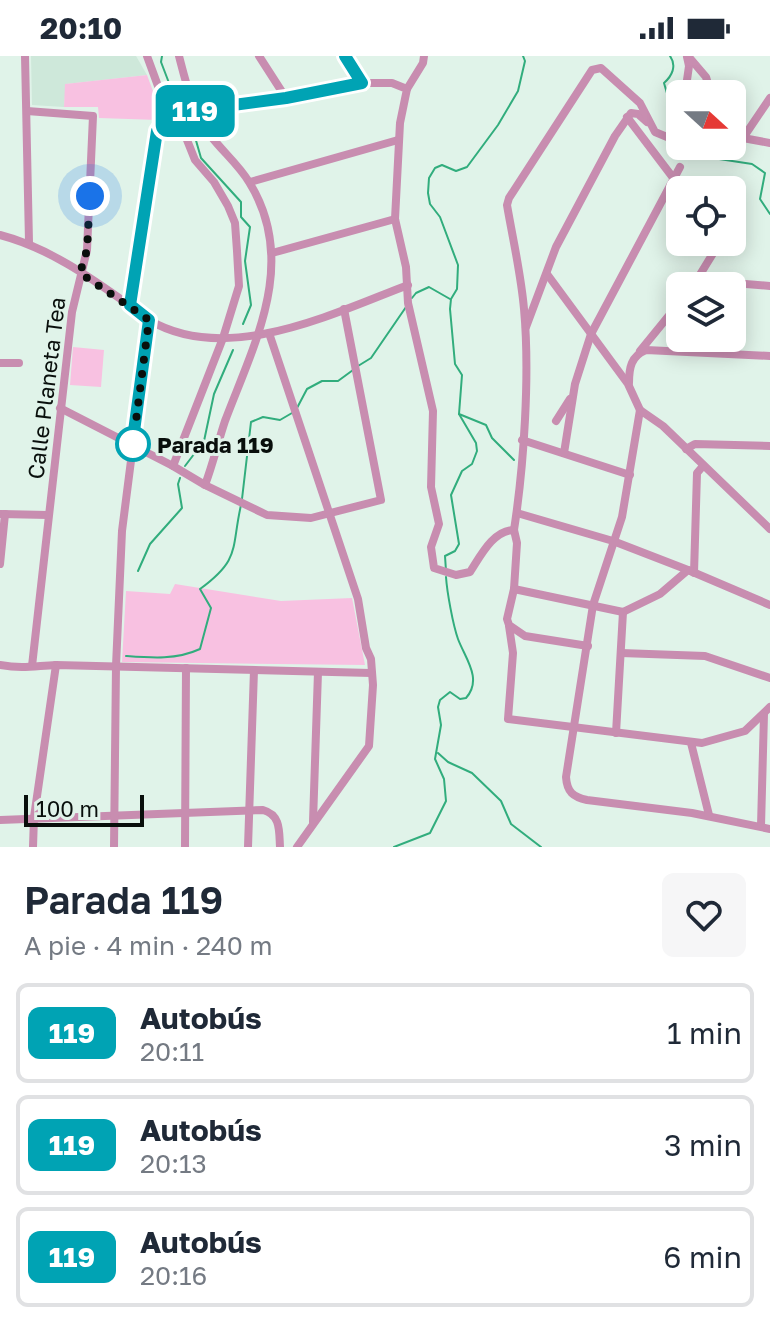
<!DOCTYPE html>
<html lang="es">
<meta charset="utf-8">
<style>
body{margin:0;font-family:"Golos Text",sans-serif;background:#f6f6f7;color:#1f2937;height:100vh;display:flex;flex-direction:column;font-size:30px;white-space:nowrap}
*{box-sizing:border-box;margin:0}
p{font-size:26px;color:#747a83}
.icon{flex:none;width:44px;height:44px;fill:none;stroke:currentColor;stroke-width:2;stroke-linecap:round;stroke-linejoin:round}
.map{position:relative;height:791px;overflow:hidden}
.panel{display:flex;flex-direction:column;background:#fff;flex:1}
.panel>*{flex:none}
.badge{padding:0 16px;border-radius:12px;font-size:28px;line-height:52px}
.needle{width:52px;rotate:111deg}
.tools{position:absolute;left:666px;top:24px;display:grid;gap:16px}
.tools a{display:grid;place-items:center;width:80px;height:80px;border-radius:12px;background:#fff;box-shadow:0 4px 20px #0003;font-size:40px}
.scale{position:absolute;left:24px;bottom:20px;width:120px;box-sizing:border-box;padding-left:8px;border:4px solid #090f0c;border-top:0;font-size:22px;line-height:28px;white-space:nowrap;color:#090f0c;-webkit-text-stroke:6px #e0f3e9;paint-order:stroke}
.you{position:absolute;width:40px;height:40px;margin:-20px;border:6px solid #fff;border-radius:50%;background:#1a73e8;box-shadow:0 0 0 12px #1a73e833}
.map>.badge{position:absolute;translate:-50% -50%;box-shadow:0 0 0 4px #fff}
.round{display:grid;place-items:center;flex:none;width:84px;height:84px;border-radius:12px;background:#f6f6f7}
.head{display:flex;align-items:center;justify-content:space-between;height:136px;padding:0 24px}
h1{font-size:38px;font-weight:600;line-height:60px}
ul{padding:0;list-style:none}
li{display:flex;align-items:center;gap:24px;height:100px;margin:0 16px 12px;padding:0 8px;border:4px solid #e0e1e3;border-radius:12px}
li div{flex:1}
li b{display:block;font-size:30px}
li em{font-style:normal}
li .badge{min-width:88px;font-weight:700;text-align:center}
.status{display:flex;justify-content:space-between;align-items:center;height:56px;padding:0 40px;background:#fff;direction:ltr}
.status svg{height:22px;fill:currentColor}
.map>svg:first-child{display:block}
.built{fill:#cee8da}
.green{fill:#f8c1e1}
.lines{fill:none;stroke-linecap:round;stroke-linejoin:round}
.stream{stroke:#31ad7d;stroke-width:2}
.minor{stroke:#c88db0;stroke-width:8}
.line-casing{stroke:#fff;stroke-width:18}
.line{stroke:#00a3b4;stroke-width:12}
.walk{stroke:#090f0c;stroke-width:8;stroke-dasharray:0 14.4}
.stop-dot{fill:#fff;stroke:#00a3b4;stroke-width:4}
.labels{text-anchor:middle;dominant-baseline:central;stroke-width:6;stroke-linejoin:round;paint-order:stroke}
.street-label{font-size:22px;fill:#090f0c;stroke:#e0f3e9}
.stop-label{font-size:22px;font-weight:bold;fill:#090f0c;stroke:#e0f3e9;text-anchor:start}
</style>
<div class="status"><b>20:10</b><svg viewBox="0 0 49 12"><path d="M0 12V9h3v3zM5 12V6h3v6zM10 12V3h3v9zM15 12V0h3v12zM26 1h20v11H26zM47 4h2v5h-2z"/></svg></div>
<div class="map">
<svg width="770" height="791" viewBox="0 0 770 791">
<rect width="100%" height="100%" fill="#e0f3e9"/>
<!-- built -->
<path class="built" d="M31,0H136L147,19L66,28L64,51L32,49Z"/>
<!-- green -->
<g class="green">
<path d="M147,19L157,46L158,64L99,62L98,51H64L65,28Z"/>
<path d="M73,291L104,294L101,331L70,329Z"/>
<path d="M175,528L281,545L352,542L365,609L122,606L126,535L170,538Z"/>
</g>
<g class="lines">
<!-- stream -->
<g class="stream">
<path d="M162,0L161,6L174,40"/>
<path d="M670,0C677,10 672,20 664,27L671,51L673,70"/>
<path d="M191,67L201,102L241,146V161L250,171L245,205L251,249L243,268"/>
<path d="M703,90L706,101L752,108L765,117L760,143L770,158"/>
<path d="M412,242L416,237L429,231L450,243"/>
<path d="M358,310L371,302L406,251"/>
<path d="M297,352L307,333L322,325H338L353,314"/>
<path d="M459,358L486,369L492,382L514,404"/>
<path d="M185,410L204,385L214,338L233,294"/>
<path d="M242,443L251,366L263,361L280,364L292,357"/>
<path d="M138,515L150,488L182,452L178,428L180,422"/>
<path d="M446,515L445,500L455,495L459,488L451,439L462,415L472,408L477,395L476,387L459,358L462,319L455,308L450,253L451,243L457,233L458,209L440,161L430,148L428,137L429,122L435,112L442,109L456,115L467,111L498,69L518,35L525,5L523,0"/>
<path d="M126,600C152,602 176,604 200,593L211,552L200,533C241,503 231,493 241,449"/>
<path d="M438,697L448,706L472,717L501,745L511,768L541,791"/>
<path d="M394,791L430,777L446,745L444,723L435,703L441,669L438,651L440,644L450,636L460,643L466,642C483,623 465,602 458,583C453,569 447,536 446,521"/>
</g>
<!-- minor -->
<g class="minor">
<path d="M25,0L29,186"/>
<path d="M147,0L165,49L185,79L195,104L214,126L228,150L235,167L237,195L239,230L223,282L173,410"/>
<path d="M179,0C186,27 193,57 210,79C222,95 239,109 249,126C299,206 254,288 225,365C218,386 213,408 205,429"/>
<path d="M259,0L286,42"/>
<path d="M344,0L362,27"/>
<path d="M688,0L706,21L711,38"/>
<path d="M407,33L423,7L424,0"/>
<path d="M685,38L689,10L687,1"/>
<path d="M27,55L93,60L87,194L72,256L32,610"/>
<path d="M627,61L674,123"/>
<path d="M732,76L743,82L770,87"/>
<path d="M743,82L770,42"/>
<path d="M250,126L398,84"/>
<path d="M667,136L680,145"/>
<path d="M0,179C47,191 90,221 129,249C136,253 142,260 149,264C227,310 332,258 408,229"/>
<path d="M272,197L395,163"/>
<path d="M547,218L628,328L640,354L622,461L593,549L566,721C567,736 573,741 587,744L692,757L770,773"/>
<path d="M697,224L770,230"/>
<path d="M693,230L720,186"/>
<path d="M130,249L157,75L162,68L188,55L286,42L362,27H392L407,33L400,67L395,163L406,211L408,247L433,355L431,431L439,468L431,491L434,512L456,519L470,516C480,501 493,474 514,474L517,487L514,533L507,563L509,569L525,580L588,590"/>
<path d="M526,271L556,191L615,80L631,57L638,58L647,66"/>
<path d="M269,277L358,543L366,592L371,603L373,629L369,690L297,791"/>
<path d="M640,295L680,246"/>
<path d="M0,307H19"/>
<path d="M629,327C629,312 631,300 646,294L770,300"/>
<path d="M60,352L173,410L205,429L267,459L311,462L381,444L344,253"/>
<path d="M640,354L663,370L770,473"/>
<path d="M556,365L570,343"/>
<path d="M522,384L630,419"/>
<path d="M686,393L695,388L770,390"/>
<path d="M564,397L575,328L591,278L680,111"/>
<path d="M517,457L613,485L688,514"/>
<path d="M1,458L48,459"/>
<path d="M514,474C524,409 530,318 524,253C521,218 513,184 507,149L509,142L592,14L601,12L640,47L655,76L667,81C678,74 678,64 680,52"/>
<path d="M0,508L5,458"/>
<path d="M694,517L697,417L703,410"/>
<path d="M514,533L623,556L660,538L688,514L770,549"/>
<path d="M509,570L513,597L508,663L702,687L745,675L770,651"/>
<path d="M621,597L705,600L770,622"/>
<path d="M0,609C23,613 34,610 56,609L371,617"/>
<path d="M616,677L623,556"/>
<path d="M691,687L709,759"/>
<path d="M0,764L263,754C281,759 279,775 280,791"/>
<path d="M313,766L318,616"/>
<path d="M761,770L764,658"/>
<path d="M33,791L34,761L56,609"/>
<path d="M114,791L116,610L122,475L149,264"/>
<path d="M185,791L186,612"/>
<path d="M248,791L254,614"/>
</g>
</g>
<g class="lines">
<defs>
<path id="line" d="M132,390L149,264L130,249L157,75L162,68L188,55L286,42L362,27L345,0"/>
</defs>
<!-- line casing -->
<use href="#line" class="line-casing"/>
<!-- line -->
<use href="#line" class="line"/>
<!-- walk -->
<path class="walk" d="M90,140L87,194L80,217L149,264L133,388"/>
</g>
<!-- markers -->
<circle class="stop-dot" cx="133" cy="388" r="16"/>
<g class="labels">
<!-- street labels -->
<g class="street-label">
<text transform="translate(46 332) rotate(-83)">Calle Planeta Tea</text>
</g>
<!-- stop labels -->
<g class="stop-label">
<text x="157" y="388">Parada 119</text>
</g>
</g>
</svg>
<div class="tools">
<a><svg class="needle" viewBox="-14 -14 28 28"><path d="M0-13l5 13h-10z" fill="#e53935"/><path d="M0 13l5-13h-10z" fill="#747a83"/></svg></a>
<a><svg class="icon" aria-label="locate" viewBox="0 0 24 24"><circle cx="12" cy="12" r="6"/><path d="M12 2v4M12 18v4M2 12h4M18 12h4"/></svg></a>
<a><svg class="icon" aria-label="layers" viewBox="0 0 24 24"><path d="M12 4l9 5-9 5-9-5zM3 14l9 5 9-5"/></svg></a>
</div>
<div class="scale">100 m</div>
<div class="you" style="left:90px;top:140px"></div>
<b class="badge" style="left:195px;top:55px;background:#00a3b4;color:#fff">119</b>
</div>
<section class="panel">
<div class="head"><div><h1>Parada 119</h1><p>A pie · 4 min · 240 m</p></div><a class="round"><svg class="icon" aria-label="heart" viewBox="0 0 24 24"><path d="M12 20l-8-8c-3-5 5-10 8-4 3-6 11-1 8 4z"/></svg></a></div>
<ul>
<li><span class="badge" style="background:#00a3b4;color:#fff">119</span><div><b>Autobús</b><p>20:11</p></div><em>1 min</em></li>
<li><span class="badge" style="background:#00a3b4;color:#fff">119</span><div><b>Autobús</b><p>20:13</p></div><em>3 min</em></li>
<li><span class="badge" style="background:#00a3b4;color:#fff">119</span><div><b>Autobús</b><p>20:16</p></div><em>6 min</em></li>
</ul>
</section>
